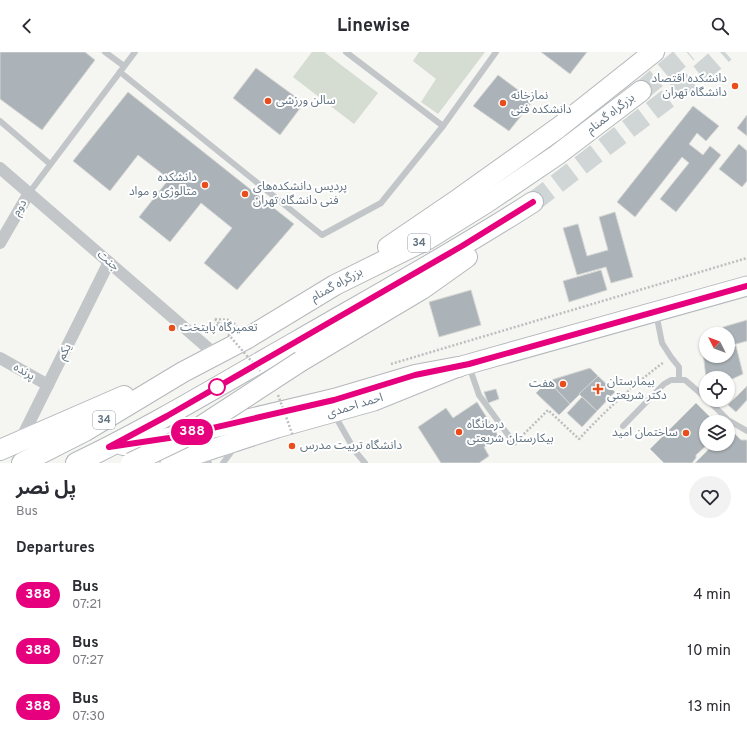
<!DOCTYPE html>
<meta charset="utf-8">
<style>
body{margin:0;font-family:Overpass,"Noto Sans Arabic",sans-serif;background:#f2f2f3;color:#2b2b33;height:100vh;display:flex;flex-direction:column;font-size:15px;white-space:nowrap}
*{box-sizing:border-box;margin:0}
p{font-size:13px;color:#7c7c81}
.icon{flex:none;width:22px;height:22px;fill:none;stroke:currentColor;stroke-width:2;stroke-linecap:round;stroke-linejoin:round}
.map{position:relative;height:411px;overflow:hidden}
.details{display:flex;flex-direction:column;background:#fff;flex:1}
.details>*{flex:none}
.badge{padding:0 8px;border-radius:13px;font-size:14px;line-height:26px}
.needle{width:26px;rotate:312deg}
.buttons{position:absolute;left:699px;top:275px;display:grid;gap:8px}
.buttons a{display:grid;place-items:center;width:36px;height:36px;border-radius:50%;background:#fff;box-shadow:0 1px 3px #0004;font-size:20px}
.map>.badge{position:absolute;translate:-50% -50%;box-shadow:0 0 0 2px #fff}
h2{padding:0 16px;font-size:15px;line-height:36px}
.round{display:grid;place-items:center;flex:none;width:42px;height:42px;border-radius:21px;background:#f2f2f3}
.headline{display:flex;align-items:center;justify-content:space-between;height:68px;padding:0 16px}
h1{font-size:19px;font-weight:700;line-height:30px}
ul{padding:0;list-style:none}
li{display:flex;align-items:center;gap:12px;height:56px;padding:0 16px}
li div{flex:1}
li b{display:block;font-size:15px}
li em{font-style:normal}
li .badge{min-width:44px;font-weight:700;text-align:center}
header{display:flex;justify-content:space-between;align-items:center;height:52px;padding:0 16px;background:#fff;font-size:18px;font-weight:700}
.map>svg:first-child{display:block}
.green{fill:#d5dcd2}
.building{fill:#abb3b8;stroke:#d6d6d3}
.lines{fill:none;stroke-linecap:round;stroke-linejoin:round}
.trunk-tunnel{stroke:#d0d5d6;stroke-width:20;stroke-dasharray:20 10;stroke-linecap:butt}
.primary-casing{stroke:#b5b9bd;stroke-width:21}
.trunk-casing{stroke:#b5b8bb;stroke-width:22}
.path{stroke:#bcbec0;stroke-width:2.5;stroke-dasharray:2 2;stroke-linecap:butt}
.service{stroke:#c2c6c9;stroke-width:6}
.minor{stroke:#c2c6c9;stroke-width:12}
.primary{stroke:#fff;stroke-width:19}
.trunk{stroke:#fff;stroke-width:20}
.trunk-bridge-casing{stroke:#b5b8bb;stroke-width:22;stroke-linecap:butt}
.path-bridge{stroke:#bcbec0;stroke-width:2.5;stroke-dasharray:2 2;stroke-linecap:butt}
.trunk-bridge{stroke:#fff;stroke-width:20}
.line-casing{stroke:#fff;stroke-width:9}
.line{stroke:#e6007e;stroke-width:6}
.poi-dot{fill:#e94d1c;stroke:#fff;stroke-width:1.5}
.stop-dot{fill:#fff;stroke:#e6007e;stroke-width:2}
.labels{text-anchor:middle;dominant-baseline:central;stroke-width:4;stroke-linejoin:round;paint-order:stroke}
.shield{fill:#fff;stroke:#929ea8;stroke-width:1}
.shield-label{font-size:11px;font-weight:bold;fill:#637483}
.poi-label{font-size:12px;fill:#637483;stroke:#fff;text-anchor:start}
.street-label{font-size:12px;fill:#637483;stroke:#fff}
</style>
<header><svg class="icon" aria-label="back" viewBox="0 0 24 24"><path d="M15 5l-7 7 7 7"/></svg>Linewise<svg class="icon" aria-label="search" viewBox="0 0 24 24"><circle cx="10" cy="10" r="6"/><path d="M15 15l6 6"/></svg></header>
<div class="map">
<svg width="747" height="411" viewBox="0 0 747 411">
<rect width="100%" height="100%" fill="#f5f5f1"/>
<!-- green -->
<g class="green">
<path d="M312,0H324L378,41L354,72L293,25Z"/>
<path d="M419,0H485L438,62L421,50L436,27L413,9Z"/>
</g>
<!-- building -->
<g class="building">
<path d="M0,0H85L95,8L42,78L0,47Z"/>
<path d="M541,0H587L570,22Z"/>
<path d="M256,16L304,51L280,83L233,46Z"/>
<path d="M498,23L533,49L509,79L473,54Z"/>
<path d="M128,40L294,172L237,238L204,211L232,176L201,151L170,190L139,165L169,127L138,103L110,139L73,109Z"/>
<path d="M693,54L719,74L706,89L697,81L689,92L703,103L710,94L721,103L676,160L660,147L689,111L682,105L635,165L617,150Z"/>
<path d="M747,63V84L737,76Z"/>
<path d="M739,92L747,99V129L742,135L719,117Z"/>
<path d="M615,160L633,225L611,231L606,215L577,223L563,176L578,172L587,204L608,198L599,165Z"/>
<path d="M601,218L607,238L569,250L563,229Z"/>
<path d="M471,238L481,273L439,285L429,250Z"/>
<path d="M747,268V289L729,294L728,282H725L723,275Z"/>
<path d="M736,294L743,322L728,329V326H706L703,300L706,299V304H728V296Z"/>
<path d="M590,316L598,324L570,352L548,329Z"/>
<path d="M598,324L615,340L597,359L579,342Z"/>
<path d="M548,329L570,352L559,363L536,341Z"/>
<path d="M747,334V348L736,360L728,353Z"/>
<path d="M496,337L499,347L488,351L484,340Z"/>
<path d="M582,345L597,359L582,375L567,361Z"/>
<path d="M477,350L499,385L484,395L489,404L479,411H441L418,375L446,356L453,366Z"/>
<path d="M696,351L715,370H706V392H708L696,403V406L692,411H664L650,397Z"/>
<path d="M730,377L741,388H747V411H695L714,392H728V378Z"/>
</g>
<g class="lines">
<!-- trunk-tunnel -->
<g class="trunk-tunnel">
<path d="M641,39L688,0"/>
<path d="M533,150L701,21L725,0"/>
</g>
<defs>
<path id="primary" d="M170,411L277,376L374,349L458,315L747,234"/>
<g id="trunk">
<path d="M388,195L460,146L558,76L654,0"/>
<path d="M301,309L422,237L467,205"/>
<path d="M123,393L169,386L334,347L415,323L458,315"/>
<path d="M0,398L124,344"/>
<path d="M22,411L85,379L183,320L246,287L335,233L428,187L486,151L557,103L641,39"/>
<path d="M76,411C153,374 225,330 299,288C377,243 457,199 533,150"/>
</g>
</defs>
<!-- primary casing -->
<use href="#primary" class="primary-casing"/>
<!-- trunk casing -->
<use href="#trunk" class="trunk-casing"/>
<!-- path -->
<g class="path">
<path d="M215,267L231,268L237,275"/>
<path d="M205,278L228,269"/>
<path d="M391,312L747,206"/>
<path d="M521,385L548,358L579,387C605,359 633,333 664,310"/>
</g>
<!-- service -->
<g class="service">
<path d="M105,0L124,14"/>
<path d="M346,0L443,74"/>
<path d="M120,20L322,183L381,151L443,74L496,0"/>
<path d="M0,69L50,112"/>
<path d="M29,141L135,0"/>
<path d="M656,261L662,291L671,305L679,315V327"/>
<path d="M469,314L479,343L514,391"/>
<path d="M708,348L728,368L747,379"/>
<path d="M334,362L355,399L365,411"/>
<path d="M623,374L664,332L671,328H685L706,346"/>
<path d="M198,409L209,411"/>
<path d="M223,411L232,399L237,396"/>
</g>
<!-- minor -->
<g class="minor">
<path d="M0,116L216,303"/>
<path d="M0,191L29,141"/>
<path d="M0,306L48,333"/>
<path d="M20,389L109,210"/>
</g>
<!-- primary -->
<use href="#primary" class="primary"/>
<!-- trunk -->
<use href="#trunk" class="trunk"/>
<defs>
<path id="trunk-bridge" d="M131,411L183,386L301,309"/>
</defs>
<!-- trunk-bridge casing -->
<use href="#trunk-bridge" class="trunk-bridge-casing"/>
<!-- path-bridge -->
<g class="path-bridge">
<path d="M215,267L260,319"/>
<path d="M278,343L293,384"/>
</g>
<!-- trunk-bridge -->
<use href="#trunk-bridge" class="trunk-bridge"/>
</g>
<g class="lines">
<defs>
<path id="line" d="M533,150L462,194L167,364L109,395L169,386L334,348L415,323L469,312L747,234"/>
</defs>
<!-- line casing -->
<use href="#line" class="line-casing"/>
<!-- line -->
<use href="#line" class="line"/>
</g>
<!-- markers -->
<g class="poi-dot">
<circle cx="735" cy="34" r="4"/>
<circle cx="268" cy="49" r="4"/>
<circle cx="503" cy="51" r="4"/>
<circle cx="205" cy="133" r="4"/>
<circle cx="245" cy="142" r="4"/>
<circle cx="172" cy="276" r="4"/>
<circle cx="563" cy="332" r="4"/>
<path d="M596 331h4v4h4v4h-4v4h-4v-4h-4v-4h4z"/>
<circle cx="459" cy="380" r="4"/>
<circle cx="686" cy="381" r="4"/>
<circle cx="292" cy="394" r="4"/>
</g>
<circle class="stop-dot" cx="217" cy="335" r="8"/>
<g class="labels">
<!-- shield labels -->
<g class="shield">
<rect x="408" y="182" width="22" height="18" rx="3"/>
<rect x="93" y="359" width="22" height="18" rx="3"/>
</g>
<g class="shield-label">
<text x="419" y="191">34</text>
<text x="104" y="368">34</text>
</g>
<!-- poi labels -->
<g class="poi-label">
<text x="727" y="27" text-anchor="end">دانشکده اقتصاد<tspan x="727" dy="14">دانشگاه تهران</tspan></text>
<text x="511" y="44">نمازخانه<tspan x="511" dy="14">دانشکده فنی</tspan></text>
<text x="276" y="49">سالن ورزشی</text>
<text x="197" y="126" text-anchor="end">دانشکده<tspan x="197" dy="14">متالوژی و مواد</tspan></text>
<text x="253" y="135">پردیس دانشکده‌های<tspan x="253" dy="14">فنی دانشگاه تهران</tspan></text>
<text x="180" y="276">تعمیرگاه پایتخت</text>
<text x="607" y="330">بیمارستان<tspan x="607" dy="14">دکتر شریعتی</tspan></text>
<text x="555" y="332" text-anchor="end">هفت</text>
<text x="467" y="373">درمانگاه<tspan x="467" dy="14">بیکارستان شریعتی</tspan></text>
<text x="678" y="381" text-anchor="end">ساختمان امید</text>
<text x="300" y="394">دانشگاه تربیت مدرس</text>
</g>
<!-- street labels -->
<g class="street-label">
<text transform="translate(611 62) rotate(-38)">بزرگراه گمنام</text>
<text transform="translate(20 156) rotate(-60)">دوم</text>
<text transform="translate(108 209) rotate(41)">جنت</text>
<text transform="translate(337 233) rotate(-29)">بزرگراه گمنام</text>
<text transform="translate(65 300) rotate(-64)">یکم</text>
<text transform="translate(24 320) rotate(30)">پرنده</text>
<text transform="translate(355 354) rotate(-17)">احمد احمدی</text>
</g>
</g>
</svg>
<div class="buttons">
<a><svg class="needle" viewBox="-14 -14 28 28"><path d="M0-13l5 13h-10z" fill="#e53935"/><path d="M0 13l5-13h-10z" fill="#7c7c81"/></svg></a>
<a><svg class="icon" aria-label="locate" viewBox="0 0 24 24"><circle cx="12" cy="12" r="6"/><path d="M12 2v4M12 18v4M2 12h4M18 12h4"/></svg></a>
<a><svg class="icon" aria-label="layers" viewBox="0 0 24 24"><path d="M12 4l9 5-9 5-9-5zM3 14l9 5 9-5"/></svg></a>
</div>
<b class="badge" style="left:192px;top:380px;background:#e6007e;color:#fff">388</b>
</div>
<section class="details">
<div class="headline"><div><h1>پل نصر</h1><p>Bus</p></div><a class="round"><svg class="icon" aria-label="heart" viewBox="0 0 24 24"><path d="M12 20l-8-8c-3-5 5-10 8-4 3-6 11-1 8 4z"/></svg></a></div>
<h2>Departures</h2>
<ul>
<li><span class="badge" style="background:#e6007e;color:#fff">388</span><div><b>Bus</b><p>07:21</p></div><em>4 min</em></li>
<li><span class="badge" style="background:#e6007e;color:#fff">388</span><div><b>Bus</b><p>07:27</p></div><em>10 min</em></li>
<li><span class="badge" style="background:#e6007e;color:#fff">388</span><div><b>Bus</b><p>07:30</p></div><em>13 min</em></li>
</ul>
</section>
